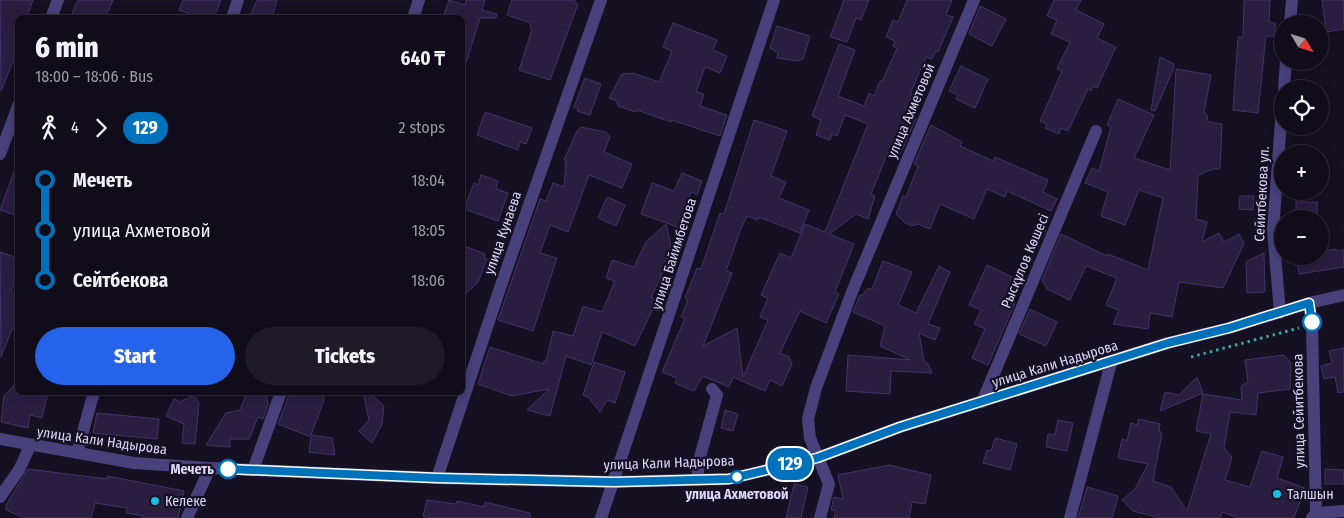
<!DOCTYPE html>
<meta charset="utf-8">
<style>
body{margin:0;font-family:"Fira Sans Condensed",sans-serif;background:#1e1a27;color:#f1f3f6;height:100vh;display:flex;flex-direction:column;font-size:19px;white-space:nowrap}
*{box-sizing:border-box;margin:0}
p{font-size:16px;color:#9c9ba2}
.icon{flex:none;width:28px;height:28px;fill:none;stroke:currentColor;stroke-width:2;stroke-linecap:round;stroke-linejoin:round}
.map{position:relative;flex:1;overflow:hidden}
.panel{position:absolute;left:15px;top:15px;width:450px;height:380px;display:flex;flex-direction:column;background:#100c1a;border-radius:8px;box-shadow:0 2px 12px #0003,0 0 0 1px #302c39}
.panel>*{flex:none}
.badge{padding:0 10px;border-radius:16px;font-size:18px;line-height:32px}
.needle{width:32px;rotate:128deg}
.tools{position:absolute;left:1274px;top:15px;display:grid;gap:10px}
.tools a{display:grid;place-items:center;width:55px;height:55px;border-radius:50%;background:#100c1a;box-shadow:0 2px 12px #0003,0 0 0 1px #302c39;font-size:25px}
.map>.badge{position:absolute;translate:-50% -50%;box-shadow:0 0 0 2px #fff}
.legs{display:flex;align-items:center;gap:8px;height:55px;padding:0 20px;font-size:16px}
.legs p{margin-inline-start:auto}
.head{display:flex;align-items:center;justify-content:space-between;height:85px;padding:0 20px}
h1{font-size:28px;font-weight:800;line-height:38px}
.primary-button{display:flex;gap:10px;margin-top:auto;padding:10px 20px}
.primary-button a{flex:1;height:58px;border-radius:30px;background:#2563eb;color:#fff;font-size:20px;font-weight:800;line-height:58px;text-align:center}
.primary-button a+a{background:#1e1a27;color:#f1f3f6}
ul{padding:0 20px;list-style:none}
li{display:flex;align-items:center;gap:18px;height:50px;font-size:19px}
li i{display:grid;place-items:center;width:8px;height:100%;margin:0 6px;background:currentColor}
li i::after{content:'';width:12px;height:12px;margin:-6px;border:4px solid;border-radius:50%;background:#100c1a}
li p{margin-inline-start:auto}
li:first-child i{background:linear-gradient(#0000 50%,currentColor 0)}
li:last-child i{background:linear-gradient(currentColor 50%,#0000 0)}
.map>svg:first-child{display:block}
.building{fill:#291e40;stroke:#43336a}
.lines{fill:none;stroke-linecap:round;stroke-linejoin:round}
.path{stroke:#3ca4a8;stroke-width:3;stroke-dasharray:2.5 4;stroke-linecap:butt}
.minor{stroke:#48417b;stroke-width:12}
.line-1-casing{stroke:#fff;stroke-width:11}
.line-1{stroke:#0072bc;stroke-width:8}
.stop-1-dot{fill:#fff;stroke:#0072bc;stroke-width:2.5}
.poi-dot{fill:#1abbe2;stroke:#151022;stroke-width:2}
.labels{text-anchor:middle;dominant-baseline:central;stroke-width:4.5;stroke-linejoin:round;paint-order:stroke}
.street-label{font-size:14px;fill:#ddd6fa;stroke:#151022}
.stop-label{font-size:14px;font-weight:bold;fill:#ddd6fa;stroke:#151022;text-anchor:end}
.poi-label{font-size:14px;fill:#ddd6fa;stroke:#151022;text-anchor:start}
</style>
<div class="map">
<svg width="1344" height="518" viewBox="0 0 1344 518">
<rect width="100%" height="100%" fill="#151022"/>
<!-- building -->
<g class="building">
<path d="M0,0H33L26,18H18V49L1,91Z"/>
<path d="M78,0H113L105,18H70Z"/>
<path d="M183,0H221L214,18H186L188,13L179,10Z"/>
<path d="M257,0H277L272,18H249Z"/>
<path d="M449,0L465,5L466,0H485L482,10L497,14L496,18H480L466,63L462,62V18H443Z"/>
<path d="M512,0H575L574,3L578,4L550,80L519,70L532,29L530,28L531,23L507,15Z"/>
<path d="M844,0H869L861,20L856,18L847,42L830,37Z"/>
<path d="M907,0H952L946,15L953,17L938,52L936,51L932,59L926,57L910,94L919,97L911,115L916,118L899,157L888,152L871,194L875,196L868,219L856,214L829,234L854,244L835,292L839,294L826,323L800,311L780,353L789,357L792,364L782,386L770,380L765,391L733,377L729,387L703,376L694,391L675,383L677,378L662,372L685,318L681,317L688,300L685,298L697,268L701,269L720,213L724,214L754,120L787,131L771,176L786,182L779,198L809,210L800,233L759,217L758,220L747,216L740,231L726,271L732,273L703,346L737,328L743,377L768,320L760,317L768,298L761,295L780,253L791,258L805,224L825,232L868,124L845,115L837,136L832,134L830,140L816,135L821,120L812,116L839,44L855,50L838,96L864,106L869,93L874,96L880,81L882,82L897,48L893,46L895,41L886,37L893,20L898,22Z"/>
<path d="M1054,0H1081L1076,10L1104,24L1097,38L1116,47L1097,88L1093,86L1091,91L1088,89L1068,131L1061,128L1059,134L1045,128L1047,124L1040,121L1062,71L1057,69L1070,42L1051,34L1057,20L1047,16Z"/>
<path d="M1244,0H1270L1269,22L1275,23V36H1266L1258,113L1233,110L1238,37H1243Z"/>
<path d="M1322,0H1344V29L1326,32Z"/>
<path d="M980,6L1006,19L992,46L969,34Z"/>
<path d="M673,23L717,40L713,50L727,56L720,73L705,67L696,92L704,94L700,106L727,115L720,136L672,120L671,122L637,110L636,112L618,106L617,101L609,98L622,74L633,73L659,82L672,51L663,47Z"/>
<path d="M777,26L810,36L803,59L797,61L777,58L778,53L770,48Z"/>
<path d="M1160,57L1174,64L1173,70L1155,111L1151,110Z"/>
<path d="M961,66L988,79L975,108L956,99L958,95L949,91Z"/>
<path d="M1176,69L1211,75L1204,112L1207,115L1208,122L1222,124L1220,169H1213L1198,175L1196,219L1207,222L1202,242L1219,233L1224,242L1239,234L1244,243L1223,288L1179,282L1172,317L1150,313L1148,329L1113,324L1119,310L1106,305L1117,278L1086,266L1070,300L1047,289L1042,280L1061,234L1107,256L1108,254L1148,270L1163,198L1139,190L1125,225L1101,216L1108,192L1085,183L1092,168L1099,171L1111,127L1107,125L1118,99L1154,115L1134,158L1170,170Z"/>
<path d="M585,78L601,84L590,115L577,111L578,108L574,107Z"/>
<path d="M485,112L532,128L526,144L520,142L518,150L477,135Z"/>
<path d="M931,125L962,142L960,146L993,161L995,157L1048,180L1043,192L1057,199L1051,211L1007,191L1005,197L987,189L974,219L940,204L930,229L918,224L911,226L904,222L896,214L903,196L906,197L918,166L914,164Z"/>
<path d="M581,127L606,132L610,137L604,152L632,164L622,188L589,175L568,232L550,225L540,253L557,258L533,331L498,320L540,199L546,201L553,183L564,187L566,161L564,160L577,131Z"/>
<path d="M16,166L18,207L15,215L0,210Z"/>
<path d="M682,173L702,181L697,195L691,192L678,227L641,214L652,183L674,191Z"/>
<path d="M481,175L498,181L496,189L508,193L498,221L464,209L474,183L478,185Z"/>
<path d="M1240,196H1254L1253,210L1239,209Z"/>
<path d="M607,197L625,205L616,226L598,218Z"/>
<rect x="1296" y="202" width="21" height="17"/>
<path d="M666,224L672,251L651,298L657,300L635,346L602,332L591,365L566,356L550,416L527,410L549,389L512,396L478,384L490,347L543,364L544,361L546,362L553,331L573,336L583,306L602,312L615,281L606,278L612,260L634,267L646,242Z"/>
<path d="M462,245L485,254L484,258L487,259L478,282L462,297Z"/>
<path d="M1336,249L1337,251L1344,250V267L1299,274L1296,256H1320V251Z"/>
<path d="M0,252L18,258V273L11,291L18,294V332L12,329L1,357Z"/>
<path d="M1264,253L1265,292L1247,293L1246,262Z"/>
<path d="M883,261L912,272L898,305L916,313L939,266L950,272L928,324L940,328L935,340L919,333L924,361L928,364L932,373L891,371L890,394L846,391L848,355L911,360L880,346L885,326L853,312L860,295L862,296L867,289H872Z"/>
<path d="M987,265L1018,280L1010,299L1015,303L988,365L972,358L985,329L974,324L981,310L969,305Z"/>
<path d="M1030,309L1057,322L1046,346L1019,334Z"/>
<path d="M1344,348V392L1338,393L1335,377L1324,379L1321,366L1332,363L1329,351Z"/>
<path d="M1284,355L1291,363L1290,389L1258,393L1256,415L1230,412L1224,448L1232,457L1225,480L1250,487L1262,451L1283,457L1277,478L1305,488L1294,518H1239L1222,512L1220,518H1160L1133,511L1122,500L1135,489L1148,464L1118,458L1122,439L1127,441L1131,423L1138,425V419L1160,424L1159,431L1162,433L1153,481L1171,487L1187,511L1211,434L1196,431L1203,394L1242,400L1241,386L1248,382L1245,360Z"/>
<path d="M594,362L625,372L615,403L607,400L600,412L588,397L583,395Z"/>
<path d="M1197,377L1203,393L1160,411L1165,392L1179,395Z"/>
<path d="M18,381V392H48L42,418L30,415L28,428L1,422L4,396Z"/>
<path d="M247,392H266L268,404L263,419L258,417L249,439H230V447L206,445L226,413L240,410Z"/>
<path d="M290,392H323L324,400L311,435L332,438L335,455L309,452L311,437L278,424Z"/>
<path d="M363,392H368L384,406L382,424L372,443L359,431L369,420Z"/>
<path d="M191,396L196,398L199,403L195,444L182,443L184,424L166,416L174,399L180,402Z"/>
<path d="M725,410L738,414L733,431L721,428Z"/>
<path d="M97,413L159,419L157,439L93,433Z"/>
<path d="M1058,420L1073,423L1067,451L1046,447L1048,434L1055,435Z"/>
<path d="M995,438L1017,444L1010,470L983,463L987,450L991,451Z"/>
<path d="M889,465L931,475L925,504L912,502L909,518H834L836,511L831,510L834,497L843,499L838,475Z"/>
<path d="M28,469L107,479V476L118,478L184,491L178,518H142L143,516L126,513L127,508L95,503L91,518H25L6,510V505Z"/>
<path d="M1325,469L1344,470V484H1325Z"/>
<path d="M794,484L808,487L801,518H786Z"/>
<path d="M1087,487L1118,496L1112,518H1078Z"/>
<path d="M427,500L456,504L457,501L484,507L485,502L530,513V518H432L423,516Z"/>
</g>
<g class="lines">
<!-- path -->
<path class="path" d="M1191,357L1299,328"/>
<!-- minor -->
<g class="minor">
<path d="M51,18L58,0"/>
<path d="M232,18L238,0"/>
<path d="M413,18L419,0"/>
<path d="M1290,24L1292,0"/>
<path d="M1284,89L1286,61"/>
<path d="M0,154L18,106"/>
<path d="M1309,303L1312,325L1316,513L1312,518"/>
<path d="M1280,313L1273,230L1282,107"/>
<path d="M982,402L1096,131"/>
<path d="M0,439L134,463L210,468L437,478L614,482L729,479L817,458L900,427L1168,343L1229,328L1309,303L1344,295"/>
<path d="M77,453L94,392"/>
<path d="M253,470L281,392"/>
<path d="M437,478L500,288L601,0"/>
<path d="M697,480L700,457L717,395L712,389"/>
<path d="M0,497L19,470L30,446"/>
<path d="M1316,513L1344,511"/>
<path d="M187,518L210,468"/>
<path d="M601,518L774,0"/>
<path d="M820,518L829,484L810,438L808,419L816,388L852,292L974,0"/>
<path d="M1070,518L1111,363"/>
</g>
</g>
<g class="lines">
<defs>
<path id="line-1" d="M228,469L437,478L614,482L729,479L817,458L900,427L1168,343L1229,328L1309,303L1312,322"/>
</defs>
<!-- line-1 casing -->
<use href="#line-1" class="line-1-casing"/>
<!-- line-1 -->
<use href="#line-1" class="line-1"/>
</g>
<!-- markers -->
<g class="stop-1-dot">
<circle cx="1312" cy="322" r="9"/>
<circle cx="228" cy="469" r="9"/>
<circle cx="737" cy="477" r="6"/>
</g>
<g class="poi-dot">
<circle cx="1277" cy="494" r="5"/>
<circle cx="155" cy="501" r="5"/>
</g>
<g class="labels">
<!-- street labels -->
<g class="street-label">
<text transform="translate(911 111) rotate(-67)">улица Ахметовой</text>
<text transform="translate(1262 194) rotate(-87)">Сейитбекова ул.</text>
<text transform="translate(503 233) rotate(-71)">улица Кунаева</text>
<text transform="translate(674 254) rotate(-72)">улица Байимбетова</text>
<text transform="translate(1025 261) rotate(-67)">Рысқұлов Көшесі</text>
<text transform="translate(1055 364) rotate(-17)">улица Кали Надырова</text>
<text transform="translate(1299 411) rotate(-91)">улица Сейитбекова</text>
<text transform="translate(102 441) rotate(8)">улица Кали Надырова</text>
<text transform="translate(669 463) rotate(-2)">улица Кали Надырова</text>
</g>
<!-- stop labels -->
<g class="stop-label">
<text x="214" y="469">Мечеть</text>
<text x="737" y="494" text-anchor="middle">улица Ахметовой</text>
</g>
<!-- poi labels -->
<g class="poi-label">
<text x="1287" y="494">Талшын</text>
<text x="165" y="501">Келеке</text>
</g>
</g>
</svg>
<div class="tools">
<a><svg class="needle" viewBox="-14 -14 28 28"><path d="M0-13l5 13h-10z" fill="#e53935"/><path d="M0 13l5-13h-10z" fill="#9c9ba2"/></svg></a>
<a><svg class="icon" aria-label="locate" viewBox="0 0 24 24"><circle cx="12" cy="12" r="6"/><path d="M12 2v4M12 18v4M2 12h4M18 12h4"/></svg></a>
<a>+</a>
<a>−</a>
</div>
<b class="badge" style="left:790px;top:464px;background:#0072bc;color:#fff">129</b>
<section class="panel">
<div class="head"><div><h1>6 min</h1><p>18:00 – 18:06 · Bus</p></div><b>640 ₸</b></div>
<div class="legs"><svg class="icon" aria-label="walk" viewBox="0 0 24 24"><circle cx="13" cy="4" r="2"/><path d="M13 8l-2 6 4 7M11 14l-3 7M7 12l3-4h3l4 4"/></svg>4<svg class="icon" aria-label="forward" viewBox="0 0 24 24"><path d="M9 5l7 7-7 7"/></svg><b class="badge" style="background:#0072bc;color:#fff">129</b><p>2 stops</p></div>
<ul>
<li><i style="color:#0072bc"></i><b>Мечеть</b><p>18:04</p></li>
<li><i style="color:#0072bc"></i><span>улица Ахметовой</span><p>18:05</p></li>
<li><i style="color:#0072bc"></i><b>Сейтбекова</b><p>18:06</p></li>
</ul>
<div class="primary-button"><a>Start</a><a>Tickets</a></div>
</section>
</div>
